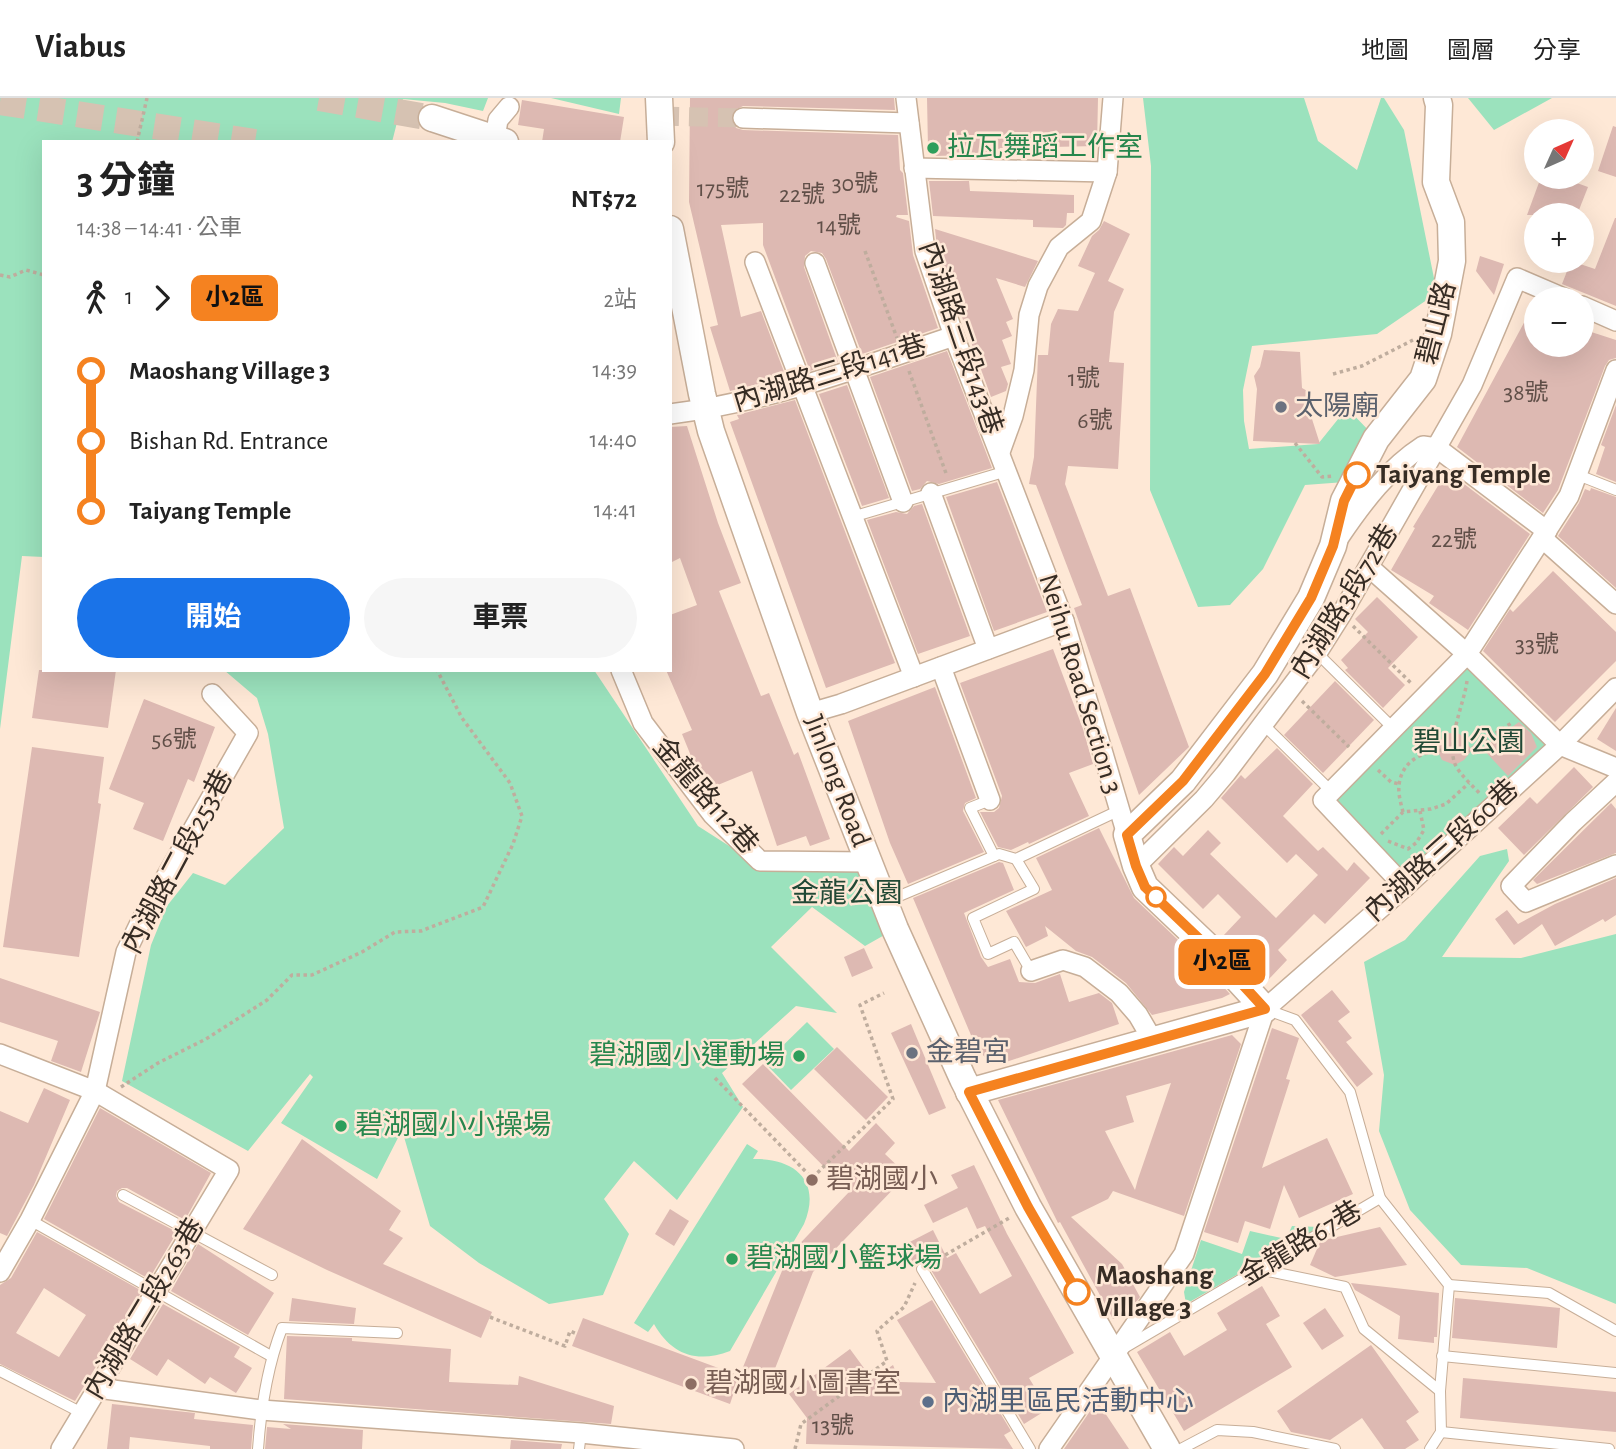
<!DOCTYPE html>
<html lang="zh-TW">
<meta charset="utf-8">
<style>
body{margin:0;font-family:"Alegreya Sans","Noto Sans TC",sans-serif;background:#f6f6f6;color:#222;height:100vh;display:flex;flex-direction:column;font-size:26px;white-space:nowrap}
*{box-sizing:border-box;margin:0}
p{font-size:23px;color:#767676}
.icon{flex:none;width:38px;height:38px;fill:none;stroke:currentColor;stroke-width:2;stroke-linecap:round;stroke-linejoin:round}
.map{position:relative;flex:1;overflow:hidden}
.side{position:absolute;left:42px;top:42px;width:630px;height:532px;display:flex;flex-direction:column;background:#fff;border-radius:0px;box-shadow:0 7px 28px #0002}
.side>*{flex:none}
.badge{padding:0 14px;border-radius:10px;font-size:24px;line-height:46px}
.needle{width:46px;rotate:45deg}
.buttons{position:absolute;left:1524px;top:21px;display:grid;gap:14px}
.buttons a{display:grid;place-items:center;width:70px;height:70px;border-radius:50%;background:#fff;box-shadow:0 7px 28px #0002;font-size:35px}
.map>.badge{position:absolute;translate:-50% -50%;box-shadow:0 0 0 4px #fff}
.legs{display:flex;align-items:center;gap:10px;height:77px;padding:0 35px;font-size:23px}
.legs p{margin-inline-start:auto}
.overview{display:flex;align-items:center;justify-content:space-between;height:119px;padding:0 35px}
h1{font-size:38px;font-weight:700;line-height:52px}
.action{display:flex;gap:14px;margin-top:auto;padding:14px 35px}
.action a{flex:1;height:80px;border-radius:42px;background:#1a73e8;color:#fff;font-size:28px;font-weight:700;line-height:80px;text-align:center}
.action a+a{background:#f6f6f6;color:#222}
ul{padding:0 35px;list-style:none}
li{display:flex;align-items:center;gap:24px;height:70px;font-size:26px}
li i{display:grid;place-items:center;width:10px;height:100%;margin:0 9px;background:currentColor}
li i::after{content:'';width:18px;height:18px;margin:-9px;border:5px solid;border-radius:50%;background:#fff}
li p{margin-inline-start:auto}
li:first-child i{background:linear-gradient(#0000 50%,currentColor 0)}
li:last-child i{background:linear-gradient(currentColor 50%,#0000 0)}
header{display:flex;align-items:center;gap:42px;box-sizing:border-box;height:98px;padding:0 35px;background:#fff;border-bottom:2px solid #e0e0e0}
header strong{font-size:33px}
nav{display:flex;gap:38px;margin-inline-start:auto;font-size:24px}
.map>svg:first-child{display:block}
.green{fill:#9be2bd}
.building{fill:#ddb9b2;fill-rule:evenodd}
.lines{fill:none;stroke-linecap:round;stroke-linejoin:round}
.street-tunnel{stroke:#d6c2b2;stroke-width:19;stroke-dasharray:19 10;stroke-linecap:butt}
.secondary-tunnel{stroke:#d6c2b2;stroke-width:26;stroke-dasharray:26 13;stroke-linecap:butt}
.lane-casing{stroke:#c7ae98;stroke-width:12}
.street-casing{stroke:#c7ae98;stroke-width:22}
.secondary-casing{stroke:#c7ae98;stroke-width:29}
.path{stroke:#bfad9e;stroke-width:3.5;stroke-dasharray:3.5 3.5;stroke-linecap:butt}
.lane{stroke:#fff;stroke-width:10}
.street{stroke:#fff;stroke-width:19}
.secondary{stroke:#fff;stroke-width:26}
.line-1-casing{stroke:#fff;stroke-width:16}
.line-1{stroke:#f58220;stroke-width:10}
.leisure-dot{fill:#2e9e5b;stroke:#fee8d6;stroke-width:2.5}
.worship-dot{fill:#6b7280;stroke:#fee8d6;stroke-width:2.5}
.stop-1-dot{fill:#fff;stroke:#f58220;stroke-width:3.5}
.education-dot{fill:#8d6e63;stroke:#fee8d6;stroke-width:2.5}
.service-dot{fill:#5c6f8a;stroke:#fee8d6;stroke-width:2.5}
.labels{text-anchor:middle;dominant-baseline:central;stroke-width:5;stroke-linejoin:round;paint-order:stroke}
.number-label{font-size:24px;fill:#604f48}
.leisure-label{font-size:28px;fill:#27864d;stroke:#fee8d6;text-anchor:start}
.street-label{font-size:28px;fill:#362c24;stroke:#fee8d6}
.worship-label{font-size:28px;fill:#5b616d;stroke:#fee8d6;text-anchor:start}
.stop-label{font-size:28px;font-weight:bold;fill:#362c24;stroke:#fee8d6;text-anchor:start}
.park-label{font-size:28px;fill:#214835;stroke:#fee8d6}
.education-label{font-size:28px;fill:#785e54;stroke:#fee8d6;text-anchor:start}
.service-label{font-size:28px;fill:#4e5e75;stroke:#fee8d6;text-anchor:start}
</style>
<header>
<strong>Viabus</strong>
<nav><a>地圖</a><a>圖層</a><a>分享</a></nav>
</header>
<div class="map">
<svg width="1616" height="1351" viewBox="0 0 1616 1351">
<rect width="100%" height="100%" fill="#fee8d6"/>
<!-- green -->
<g class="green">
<path d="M0,0H488L483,13L445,5L403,1L392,44H44V459L22,458L0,631Z"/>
<path d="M551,0H621L619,16Z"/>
<path d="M1143,0H1304L1318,43L1357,72L1381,0H1384L1404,32L1437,195L1377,236L1252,248L1243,292L1244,323L1249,351L1318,346L1347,310L1373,337L1345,384L1305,387L1263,471L1230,507L1198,509L1150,392L1151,68Z"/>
<path d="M1468,0H1552L1494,32Z"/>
<path d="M1469,560L1556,646L1406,783L1331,703Z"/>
<path d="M224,572H594L698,728L765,771L869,764L895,831L865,848L812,809L771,849L837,915L796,908L722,975L743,1009L677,1102L634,1063L604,1101L629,1136L603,1197L549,1206L479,1165L430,1128L402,1032L377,1081L281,1025L313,979L310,976L248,1053L122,983L151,847L167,808L193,775L225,787L284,730L268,636L257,600Z"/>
<path d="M1507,751L1509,763L1442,859L1521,860L1616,836V1206L1527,1170L1461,1167L1410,1112L1379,1033L1384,977L1364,864L1405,842L1480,758Z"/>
<path d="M807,924L834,951L791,992L765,965Z"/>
<path d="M747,1046L758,1053L753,1061C795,1060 822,1083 804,1126L730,1253C696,1266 671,1256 654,1226L648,1234L634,1225Z"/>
<path d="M1292,1128L1320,1129L1186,1206L1184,1194L1201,1142L1242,1156L1250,1133L1286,1141Z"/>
</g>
<!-- building -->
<g class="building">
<path d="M690,0H894L895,12L743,8L733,13L731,20L736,30L743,32L898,37L900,72L903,75L908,117H897L896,119L909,123L913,157L938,230L862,256L826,161L822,155L811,153L805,158L804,169L838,264L810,273L763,147V125L721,127L741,219L761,213L786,279L730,293L710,229L718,227L689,104Z"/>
<path d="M927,0H1098L1097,48L1000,50V56L936,58L928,50Z"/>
<path d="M522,2L624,19L620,44H542L544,31L518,27Z"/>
<path d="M1613,28L1616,29V79L1598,73Z"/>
<path d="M1541,79H1560L1588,89L1577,117H1527Z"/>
<path d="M929,83H969L970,93L1074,97V115H1067L1066,127L1063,130L1033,129V122L933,118Z"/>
<path d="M1615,120H1616V208L1562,186L1571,163L1595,171Z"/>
<path d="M1104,123L1130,136L1108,183L1124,191L1114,214L1109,264L1124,265L1118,371L1068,368L1065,386L1108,498L1130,490L1189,649L1139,697L1074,510L1082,507L1036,387L1029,386L1034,359L1038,257H1048L1051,226L1058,211L1078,213L1095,175L1078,168L1092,138L1099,132Z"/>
<path d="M935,131L1038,163L1025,189L996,180L1013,221L1006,224L1012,238L1002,242L1011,266L1001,269L1008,286L1006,293L991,299L937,150Z"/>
<path d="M1480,158L1504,166L1494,197L1476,173Z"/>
<path d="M1526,221L1536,226V247H1582V231L1616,242V260L1609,262L1605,268L1558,392L1543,415L1457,349Z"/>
<path d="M1264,252L1300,254L1302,290L1311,295L1312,321L1320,346L1253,343L1257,291L1254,278L1260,269Z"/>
<path d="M947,253L992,370L939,386L927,383L920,391L912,393L870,279Z"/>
<path d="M847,287L889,400L862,408L819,296Z"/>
<path d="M795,302L895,565L826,590L730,324L739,321L737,317Z"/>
<path d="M1616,307V384L1596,376L1605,349L1601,347Z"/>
<path d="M687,328L718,425L741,485L719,493L761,598L769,595L794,657L798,654L830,741L810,748L806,738L777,748L752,673L708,691L700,680L682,636L692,632L666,572H670V517L697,507L680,460L670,465V329Z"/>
<path d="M1447,373L1530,436L1468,532L1429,505L1434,498L1391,472L1415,430L1413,429Z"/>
<path d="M997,384L1047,514L994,533L946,399Z"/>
<path d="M1591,390L1616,399V490L1558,438L1579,405L1585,391L1590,393Z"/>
<path d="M922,406L970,538L918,556L867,422L896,414L907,416L914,408Z"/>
<path d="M1553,473L1616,534V563L1555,624L1483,553L1510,511L1513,514Z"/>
<path d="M1377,499L1418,539L1388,570L1405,587L1383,610L1345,572L1348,570L1341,562L1368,534L1355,521Z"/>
<path d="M1053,551L1083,631L1093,666L1069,675L1089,718L1029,746L1028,744L1011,752L998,749L980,714H994L999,710L1002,698L960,585Z"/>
<path d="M39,572H116L108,630L32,620Z"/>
<path d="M1335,583L1374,622L1323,675L1284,637Z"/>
<path d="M935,589L976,700L965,705L963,713L984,754L908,786L890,745L848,623Z"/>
<path d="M144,601L215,629L194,684L188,681L163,743L133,731L144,705L109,691Z"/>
<path d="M1616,610V653L1597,641Z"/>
<path d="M1519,624L1531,635L1537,649L1508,678L1482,650Z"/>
<path d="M1449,635L1460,636L1472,652L1464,662L1455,667L1442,662L1437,652L1440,642Z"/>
<path d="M32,649L104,659L98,705L101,706L79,859L3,849Z"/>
<path d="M1277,650L1313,686L1283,718L1318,753L1323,749L1347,773L1354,764L1370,780L1325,826L1314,816L1278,852L1287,862L1268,882L1223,838L1241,819L1218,796L1203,811L1158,766L1174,749L1183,758L1208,732L1221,745L1210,756L1276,820L1318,777L1296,756L1287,765L1221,700L1241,677L1245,681Z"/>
<path d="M1574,669L1593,689L1524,757L1498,730L1530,699L1537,706Z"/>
<path d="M1611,705L1616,711V755L1537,786L1533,782Z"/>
<path d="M1099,730L1134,800L1198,861L1230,896L1222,900L1152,917L1126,885L1092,859L1076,853L1045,828L1048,838L1026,849L1006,813L1052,792L1036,760Z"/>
<path d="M999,764L1003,765L1014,792L964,815L981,859L988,869L1010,861L1019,884L1035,885L1060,876L1069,904L1099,895L1112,905L1119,926L1006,964H989L976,949L913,800Z"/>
<path d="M1616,780V817L1605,824L1603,821L1555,848L1542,826L1514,847L1495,821L1507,812L1518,826L1555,806Z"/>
<path d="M864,850L873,870L852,879L844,859Z"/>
<path d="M0,880L100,914L81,974L51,963L58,943L0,924Z"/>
<path d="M1332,892L1350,914L1338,923L1352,940L1346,944L1373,976L1357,989L1301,917Z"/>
<path d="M911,926L946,1010L929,1017L891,935Z"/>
<path d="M1272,930L1299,940L1286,981L1290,982L1262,1070L1327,1040L1353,1096L1299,1120L1284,1087L1270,1131L1245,1123L1238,1145L1204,1134Z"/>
<path d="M1232,937L1241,946L1184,1118L1113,1093L1108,1101L1071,1119L1122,1166L1140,1199L1130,1212L1113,1221L1060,1124L1058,1125L998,1002ZM1171,985L1138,1081L1135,1092L1105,1033L1134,1024L1126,998Z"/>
<path d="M837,949L888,999L866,1022L814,971Z"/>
<path d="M763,966L849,1053L876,1025L895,1045L885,1056L907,1077L813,1174L765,1296L737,1285L730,1306L572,1248L583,1220L740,1278L737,1284L788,1158L849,1094L742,986Z"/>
<path d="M44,990L70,1002L34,1087L7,1138L0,1135V1013L28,1025Z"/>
<path d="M100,1010L211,1075L185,1122L127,1090H122L117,1093L116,1098L119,1104L177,1134L149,1181L44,1121Z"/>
<path d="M302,1041L401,1113L389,1132L403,1140L383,1166L492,1214L481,1240L327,1172L243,1131Z"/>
<path d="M974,1067L1007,1136L1074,1255L1029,1280L1048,1311L1024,1326L928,1167L923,1161L910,1168L900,1149L933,1132L947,1160L956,1155L980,1196L1012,1178L985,1128L977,1131L967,1109L933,1125L924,1107L958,1090L951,1077Z"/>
<path d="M670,1111L689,1123L674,1148L655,1136Z"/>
<path d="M1380,1129L1407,1167L1335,1179L1310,1167L1320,1144L1324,1142Z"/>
<path d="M37,1134L142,1193L75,1303L0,1266V1187L11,1180ZM44,1190L86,1217L59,1259L16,1235Z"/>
<path d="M198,1146L274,1195L248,1237L171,1193Z"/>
<path d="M1351,1185L1439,1195L1437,1239H1434V1245L1398,1241L1400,1218L1355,1192Z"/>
<path d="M1262,1188L1280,1218L1266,1226L1292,1269L1184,1333L1137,1254L1170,1234L1184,1258L1227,1232L1217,1215Z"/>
<path d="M292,1200L356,1210L354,1226L289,1223Z"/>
<path d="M1455,1200L1560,1210L1557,1250L1452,1240Z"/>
<path d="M932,1202L1011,1333L1004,1337L1013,1351L806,1346L807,1320L789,1296L850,1251L872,1281L893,1267L900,1284L936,1285L897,1222Z"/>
<path d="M163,1206L240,1249L234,1259L252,1270L236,1295L210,1279L205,1286L168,1261L157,1278L130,1261Z"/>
<path d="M1325,1210L1344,1238L1322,1252L1303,1225Z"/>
<path d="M287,1238L352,1240V1243L451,1251L449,1284L518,1287L519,1278L614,1308L611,1326L284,1301Z"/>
<path d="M1371,1247L1419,1314L1406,1323L1419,1342L1405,1351H1384L1362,1320L1330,1342L1291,1334L1277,1313Z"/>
<path d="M1463,1280L1616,1294V1334L1460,1320Z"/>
<path d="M1097,1303L1129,1351H1064Z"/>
<path d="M112,1306L195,1315L194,1321L253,1327L251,1351H210V1348L130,1339L129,1351H107Z"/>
<path d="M283,1326L363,1332L362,1351H265L267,1329L291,1331Z"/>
<path d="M511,1342L562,1346L561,1351H510Z"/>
</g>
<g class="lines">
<!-- street-tunnel -->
<path class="street-tunnel" d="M660,18L743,20"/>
<!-- secondary-tunnel -->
<g class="secondary-tunnel">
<path d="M319,0L432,20"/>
<path d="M0,4L255,44"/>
</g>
<defs>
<g id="lane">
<path d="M1578,377L1616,392"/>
<path d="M852,419L1007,373"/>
<path d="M1317,555L1394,631"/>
<path d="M1264,627L1332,694"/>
<path d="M990,702L970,710L994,758"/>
<path d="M1016,761L1034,791L973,820L988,856L1014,844L1031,873"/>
<path d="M885,804L999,756L1016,761L1120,712"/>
<path d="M1265,911L1295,922L1350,994L1380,1100L1449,1187L1440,1293L1441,1334L1430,1351"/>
<path d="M123,1097L272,1177"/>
<path d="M30,1122L271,1258"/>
<path d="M922,1171L1030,1351"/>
<path d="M1258,1171L1345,1189L1364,1231L1440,1293"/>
<path d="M1449,1187L1549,1195L1616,1233"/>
<path d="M1124,1250L1380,1100"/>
<path d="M1442,1258L1616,1275"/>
<path d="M0,1273L82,1315"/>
<path d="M1441,1334L1609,1351"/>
<path d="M258,1351C261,1309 267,1269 282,1230L397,1235"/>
<path d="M579,1351L581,1335"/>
<path d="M1181,1351L1217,1332L1253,1334L1335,1351"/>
</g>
<g id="street">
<path d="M906,0L925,153L954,238L1064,523L1127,737"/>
<path d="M743,20L909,25"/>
<path d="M495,40L498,22L509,9"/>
<path d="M914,70L1107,74"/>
<path d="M755,164L914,579"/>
<path d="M815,165L903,404"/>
<path d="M1582,208L1616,223"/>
<path d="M670,316C768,304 861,269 954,238"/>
<path d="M1000,354L1013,318L1024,272L1029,217L1038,188L1059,149L1091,123L1107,74L1113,0"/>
<path d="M931,395L988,551"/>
<path d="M1340,438C1363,404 1389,370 1423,348L1437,350L1547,433"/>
<path d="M1542,440L1616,506"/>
<path d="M1369,469L1467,556L1560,647L1616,670"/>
<path d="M941,569L990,702"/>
<path d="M621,572L643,625L713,717L760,763L869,764"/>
<path d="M810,615L841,606L1064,523"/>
<path d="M1616,684L1573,724L1511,788L1526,804L1616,767"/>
<path d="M1136,768L1204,701L1226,675L1317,555L1341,517L1472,287L1517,180L1566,201"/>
<path d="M1405,789L1323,702L1467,556L1569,398L1616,272"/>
<path d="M1031,873L1063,862L1085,869L1119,895L1138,917L1152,941"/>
<path d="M0,956L95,993L229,1072L61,1351"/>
<path d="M0,1174L30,1122L95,993L126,854L141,823L248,635L212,596"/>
<path d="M98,1290L261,1312L581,1335L734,1351"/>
<path d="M1049,1351L1184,1156L1265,911L1408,786L1560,647L1616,590"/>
</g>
<g id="secondary">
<path d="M659,0L661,44"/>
<path d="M432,20L505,44"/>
<path d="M670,131L702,296L711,333L810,615L895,831L963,981L1028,1109L1167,1351"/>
<path d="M969,994L1265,911L1209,850L1145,789L1136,768L1127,737L1183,683L1265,576L1311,500L1333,448L1344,403L1376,341L1423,281L1438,236L1452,163L1451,124L1436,84L1439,7L1437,0"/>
</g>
</defs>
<!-- lane casing -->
<use href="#lane" class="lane-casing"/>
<!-- street casing -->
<use href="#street" class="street-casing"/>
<!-- secondary casing -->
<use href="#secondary" class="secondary-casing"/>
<!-- path -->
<g class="path">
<path d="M137,44L147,0"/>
<path d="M865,153L897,240"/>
<path d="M0,177L10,179L26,172L44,177"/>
<path d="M909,273L947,378"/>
<path d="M1333,276L1362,268L1413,242"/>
<path d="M1295,345L1322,379L1334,378"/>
<path d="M1353,528L1412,586"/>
<path d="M1467,583C1464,606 1446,644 1455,666C1460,677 1473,688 1481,697"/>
<path d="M1302,603L1349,649"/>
<path d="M1378,672L1391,684L1399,686"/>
<path d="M1403,714C1401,706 1398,696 1399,687C1403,653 1441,649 1468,653L1513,624"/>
<path d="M1381,736L1403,714L1431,711L1446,706L1469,685"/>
<path d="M1388,743L1408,751L1416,745L1424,732L1420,713"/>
<path d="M715,980L812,1080L893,1001L860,907L884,895"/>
<path d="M121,989L158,965L206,941L267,902L292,877H312L362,854L395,834L421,833L483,809L513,746L522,718L510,685L462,620L437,572"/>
<path d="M933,1164L1011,1119"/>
<path d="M787,1171L793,1159"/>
<path d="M490,1219L565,1248L570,1233L577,1236"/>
<path d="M795,1351L801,1326L887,1263L877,1233L904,1209L915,1185"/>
</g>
<!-- lane -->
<use href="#lane" class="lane"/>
<!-- street -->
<use href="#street" class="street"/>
<!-- secondary -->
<use href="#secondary" class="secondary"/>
</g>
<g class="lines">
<defs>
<path id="line-1" d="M1077,1194L1028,1109L969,994L1265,911L1209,850L1145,789L1136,768L1127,737L1183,683L1265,576L1311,500L1333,448L1344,403L1357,377"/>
</defs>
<!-- line-1 casing -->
<use href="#line-1" class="line-1-casing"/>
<!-- line-1 -->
<use href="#line-1" class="line-1"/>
</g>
<!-- markers -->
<g class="leisure-dot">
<circle cx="933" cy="50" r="7"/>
<circle cx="799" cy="958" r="7"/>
<circle cx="341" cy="1028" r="7"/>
<circle cx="732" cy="1161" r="7"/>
</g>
<g class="worship-dot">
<circle cx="1281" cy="309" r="7"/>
<circle cx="912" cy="955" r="7"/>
</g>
<g class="stop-1-dot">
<circle cx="1357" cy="377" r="12"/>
<circle cx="1156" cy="799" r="9"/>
<circle cx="1077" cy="1194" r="12"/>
</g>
<g class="education-dot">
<circle cx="812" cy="1082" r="7"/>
<circle cx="691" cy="1286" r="7"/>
</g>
<circle class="service-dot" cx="928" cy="1304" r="7"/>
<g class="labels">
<!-- number labels -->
<g class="number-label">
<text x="855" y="86">30號</text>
<text x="723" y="91">175號</text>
<text x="802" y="97">22號</text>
<text x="839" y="128">14號</text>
<text x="1084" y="281">1號</text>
<text x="1526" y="295">38號</text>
<text x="1095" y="323">6號</text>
<text x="1454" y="442">22號</text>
<text x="1537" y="547">33號</text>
<text x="174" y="642">56號</text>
<text x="833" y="1328">13號</text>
</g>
<!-- leisure labels -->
<g class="leisure-label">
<text x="947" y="50">拉瓦舞蹈工作室</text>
<text x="785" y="958" text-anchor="end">碧湖國小運動場</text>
<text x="355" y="1028">碧湖國小小操場</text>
<text x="746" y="1161">碧湖國小籃球場</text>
</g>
<!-- street labels -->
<g class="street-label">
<text transform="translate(1437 225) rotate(-76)">碧山路</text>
<text transform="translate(960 240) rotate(71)">內湖路三段143巷</text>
<text transform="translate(830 276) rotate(-17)">內湖路三段141巷</text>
<text transform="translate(1345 504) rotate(-58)">內湖路3段72巷</text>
<text transform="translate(1080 586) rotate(73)">Neihu Road Section 3</text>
<text transform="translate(837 683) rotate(69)">Jinlong Road</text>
<text transform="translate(705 698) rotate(49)">金龍路112巷</text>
<text transform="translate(1442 753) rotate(-42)">內湖路三段60巷</text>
<text transform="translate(178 764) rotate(-62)">內湖路二段253巷</text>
<text transform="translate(1301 1146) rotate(-31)">金龍路67巷</text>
<text transform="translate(145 1211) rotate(-59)">內湖路二段263巷</text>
</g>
<!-- worship labels -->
<g class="worship-label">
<text x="1295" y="309">太陽廟</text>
<text x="926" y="955">金碧宮</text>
</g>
<!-- stop labels -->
<g class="stop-label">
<text x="1376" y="377">Taiyang Temple</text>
<text x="1096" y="1178">Maoshang<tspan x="1096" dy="32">Village 3</tspan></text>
</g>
<!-- park labels -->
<g class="park-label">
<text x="1469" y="645">碧山公園</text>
<text x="847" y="796">金龍公園</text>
</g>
<!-- education labels -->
<g class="education-label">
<text x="826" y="1082">碧湖國小</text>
<text x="705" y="1286">碧湖國小圖書室</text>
</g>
<!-- service labels -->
<g class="service-label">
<text x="942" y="1304">內湖里區民活動中心</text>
</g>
</g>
</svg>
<div class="buttons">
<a><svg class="needle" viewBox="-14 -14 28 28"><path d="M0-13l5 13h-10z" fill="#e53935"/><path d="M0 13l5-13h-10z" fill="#767676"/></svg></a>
<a>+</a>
<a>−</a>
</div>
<b class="badge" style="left:1222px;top:864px;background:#f58220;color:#111">小2區</b>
<section class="side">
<div class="overview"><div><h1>3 分鐘</h1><p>14:38 – 14:41 · 公車</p></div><b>NT$72</b></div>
<div class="legs"><svg class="icon" aria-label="walk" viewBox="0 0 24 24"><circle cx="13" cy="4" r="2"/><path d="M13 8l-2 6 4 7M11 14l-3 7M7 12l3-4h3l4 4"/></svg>1<svg class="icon" aria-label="forward" viewBox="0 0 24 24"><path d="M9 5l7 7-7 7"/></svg><b class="badge" style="background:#f58220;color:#111">小2區</b><p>2站</p></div>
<ul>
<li><i style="color:#f58220"></i><b>Maoshang Village 3</b><p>14:39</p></li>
<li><i style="color:#f58220"></i><span>Bishan Rd. Entrance</span><p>14:40</p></li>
<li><i style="color:#f58220"></i><b>Taiyang Temple</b><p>14:41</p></li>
</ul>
<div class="action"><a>開始</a><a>車票</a></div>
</section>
</div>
